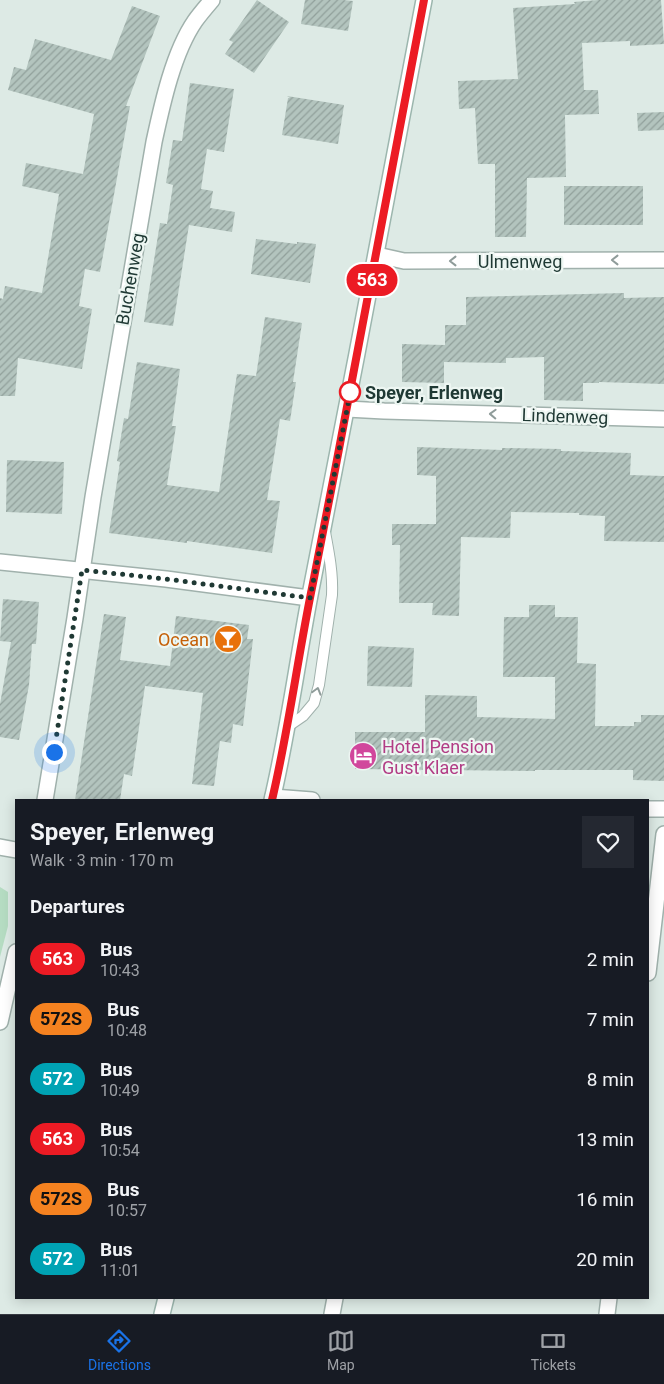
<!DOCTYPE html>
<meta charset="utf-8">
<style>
body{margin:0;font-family:Roboto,sans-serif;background:#242831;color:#f1f3f6;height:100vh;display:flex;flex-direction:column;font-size:19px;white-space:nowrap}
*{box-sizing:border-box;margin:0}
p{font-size:16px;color:#9ea1a6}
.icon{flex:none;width:28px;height:28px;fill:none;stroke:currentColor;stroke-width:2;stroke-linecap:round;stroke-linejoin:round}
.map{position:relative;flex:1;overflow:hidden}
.details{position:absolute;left:15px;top:799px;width:634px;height:500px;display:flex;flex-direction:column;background:#171b24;border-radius:0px;box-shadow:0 2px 12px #0003}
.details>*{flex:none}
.badge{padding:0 10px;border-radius:16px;font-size:18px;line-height:32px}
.you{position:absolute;width:25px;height:25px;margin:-12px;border:4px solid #fff;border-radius:50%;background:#1a73e8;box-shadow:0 0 0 8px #1a73e833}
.map>.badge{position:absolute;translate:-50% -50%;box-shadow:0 0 0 2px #fff}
h2{padding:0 15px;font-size:19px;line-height:45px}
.round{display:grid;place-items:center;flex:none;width:52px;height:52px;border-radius:0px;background:#242831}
.headline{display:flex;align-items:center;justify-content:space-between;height:85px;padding:0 15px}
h1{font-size:24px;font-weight:700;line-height:38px}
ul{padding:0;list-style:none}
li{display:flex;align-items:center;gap:15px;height:60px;padding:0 15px}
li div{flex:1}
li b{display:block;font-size:19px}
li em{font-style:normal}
li .badge{min-width:55px;font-weight:700;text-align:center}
.tabs{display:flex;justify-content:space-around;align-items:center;height:70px;border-top:1px solid #363941;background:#171b24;font-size:14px;color:#9ea1a6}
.tabs a{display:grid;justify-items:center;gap:2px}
.tabs .current{color:#1a73e8}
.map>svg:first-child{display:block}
.green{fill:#b5dcc2}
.building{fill:url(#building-hatch)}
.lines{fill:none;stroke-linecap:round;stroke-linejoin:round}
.service-casing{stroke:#a0b1ac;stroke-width:12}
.minor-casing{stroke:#a0b1ac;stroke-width:18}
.secondary-casing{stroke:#9cb6ae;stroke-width:18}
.service{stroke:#fff;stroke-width:10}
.minor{stroke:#fff;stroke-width:15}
.secondary{stroke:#fff;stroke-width:15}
.oneway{stroke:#8f9c9a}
.line-casing{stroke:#fff;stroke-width:11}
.line{stroke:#ec1b24;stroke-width:8}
.walk{stroke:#1f3934;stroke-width:5;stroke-dasharray:0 9}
.stop-dot{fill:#fff;stroke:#ec1b24;stroke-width:2.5}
.labels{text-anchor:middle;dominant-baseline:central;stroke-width:4.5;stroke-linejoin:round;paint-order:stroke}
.street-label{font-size:18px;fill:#1f3934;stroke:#edf6f2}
.stop-label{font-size:18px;font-weight:bold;fill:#1f3934;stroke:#edf6f2;text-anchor:start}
.food-label{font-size:18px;fill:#c56008;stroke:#edf6f2;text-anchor:end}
.hotel-label{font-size:18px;fill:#b23c85;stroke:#edf6f2;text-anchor:start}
</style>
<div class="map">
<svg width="664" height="1314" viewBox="0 0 664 1314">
<defs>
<pattern id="building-hatch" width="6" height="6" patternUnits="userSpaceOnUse" patternTransform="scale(1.25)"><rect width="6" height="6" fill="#b3c4be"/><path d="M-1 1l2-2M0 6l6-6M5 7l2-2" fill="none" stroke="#91a09b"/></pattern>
</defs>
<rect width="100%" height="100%" fill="#ddeae5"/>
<!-- green -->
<path class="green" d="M0,887L8,892V926L0,957Z"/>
<!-- building -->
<g class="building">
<path d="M257,0L289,22L254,73L225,54L233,42L229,40Z"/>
<path d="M305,0H343L353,1L348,31L301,24Z"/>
<path d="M598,0H661L664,44L630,46V41L582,43L584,90H598L599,114L565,115L566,177L527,178L526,237H495V164H478L475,108L459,109L458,81L518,79L513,8L575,4L574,2Z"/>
<path d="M132,6L160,16L126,106H130L100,272L85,269L79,306L92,309L82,369L18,358L15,396H0V298L3,299L5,286L42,293L59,194L22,186L26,163L83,174L94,114L8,90L14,67L26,70L35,39L111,60Z"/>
<path d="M190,83L234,89L224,152L207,149L201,189L213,191L210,208L235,212L232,232L189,225L173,326L144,322L160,223L167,224L173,185L166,183L173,140L182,141Z"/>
<path d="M287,96L344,105L338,144L282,135L288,98H290Z"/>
<path d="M664,112V130L638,131L637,113Z"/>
<rect x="564" y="186" width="79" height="39"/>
<path d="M256,239L297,244V242L316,244L310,283L251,274Z"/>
<path d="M624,293V298L664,297V384L599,382V383H583V401L544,400V357L506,358V363L444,362V383L402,382V344L445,345V325H466V297Z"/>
<path d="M265,317L302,323L293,382H296L290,421L280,419L267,500L280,501L272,553L187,541V543L109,533L120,462L117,461L124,418L128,419L137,362L180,369L172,426H176L167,485L219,492L237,374L256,376Z"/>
<path d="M417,447L502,450V448L561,449V451L631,453L630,475L664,476V542L604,541L605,516L579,515V513L511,512L510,538L461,537L459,616L432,615L433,603H399L400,545H392V524H436V476L417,475Z"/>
<path d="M7,460L64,462L62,514L6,512Z"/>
<path d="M3,599L39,602L36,644H32L29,685L19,740L0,737V704L11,642L0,641Z"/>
<path d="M529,605H555V617H578L577,663L596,664L595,726H634V722H641V715H664V781L633,780V770H535V771L355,769V732H425V695L477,696V717L555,719V677H503L504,617H529Z"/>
<path d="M104,614L126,617L120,660L170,666L176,616L249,625L247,639H253L243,726L233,724L231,743L220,741L214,786L192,784L203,693L145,686L132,776L124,774L120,800H75Z"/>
<path d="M368,646L414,648L412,687L367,686Z"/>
</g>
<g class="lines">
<defs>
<path id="service" d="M287,727L303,716L314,703L319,685L332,595C333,574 329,553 325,532"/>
<g id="minor">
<path d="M377,255L404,261L664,260"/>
<path d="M347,409L384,411L664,419"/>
<path d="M0,562L166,579L309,598"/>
<path d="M273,797L312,800"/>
<path d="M45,800L75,618L93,497L154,142C162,105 173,53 195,21C200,14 206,7 212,0"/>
<path d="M648,809H664"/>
<path d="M0,847L16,850"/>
<path d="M648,973L664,834"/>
<path d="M0,1022L16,952"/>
<path d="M332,1314L335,1298"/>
<path d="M607,1314L609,1298"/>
</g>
<g id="secondary">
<path d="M272,800C288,732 297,663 310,595C349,397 387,198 424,0"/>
<path d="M162,1314L166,1298"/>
</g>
</defs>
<!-- service casing -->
<use href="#service" class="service-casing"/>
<!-- minor casing -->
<use href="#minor" class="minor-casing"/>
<!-- secondary casing -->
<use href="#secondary" class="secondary-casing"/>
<!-- service -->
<use href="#service" class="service"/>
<!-- minor -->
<use href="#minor" class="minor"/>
<!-- secondary -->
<use href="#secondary" class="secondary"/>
</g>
<!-- one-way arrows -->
<defs><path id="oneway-chevron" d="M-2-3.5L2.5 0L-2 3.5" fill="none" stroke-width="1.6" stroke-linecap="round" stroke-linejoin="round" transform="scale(1.25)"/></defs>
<g class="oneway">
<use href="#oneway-chevron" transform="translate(615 260) rotate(180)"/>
<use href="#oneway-chevron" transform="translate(453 261) rotate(180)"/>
<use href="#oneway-chevron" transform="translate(493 414) rotate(-178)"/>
<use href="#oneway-chevron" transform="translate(317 691) rotate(-74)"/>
</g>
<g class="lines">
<defs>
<path id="line" d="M272,800C289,728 298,655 313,583C351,389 388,195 424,0"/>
</defs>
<!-- line casing -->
<use href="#line" class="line-casing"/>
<!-- line -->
<use href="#line" class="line"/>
<!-- walk -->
<path class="walk" d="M54,752L82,570L166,579L310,598L351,389L350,392"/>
</g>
<!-- icons -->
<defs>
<symbol id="bar-disc" viewBox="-11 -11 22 22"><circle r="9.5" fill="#e8710a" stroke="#edf6f2"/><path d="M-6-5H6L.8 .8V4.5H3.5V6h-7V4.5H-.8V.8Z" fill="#fff"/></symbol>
<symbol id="hotel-disc" viewBox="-11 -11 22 22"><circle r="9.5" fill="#d1479c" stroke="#edf6f2"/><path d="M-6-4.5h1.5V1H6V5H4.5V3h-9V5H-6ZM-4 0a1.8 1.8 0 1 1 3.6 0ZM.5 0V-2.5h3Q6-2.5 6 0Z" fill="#fff"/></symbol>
</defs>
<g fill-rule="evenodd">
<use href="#bar-disc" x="212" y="623" width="32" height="32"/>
<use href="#hotel-disc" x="347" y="740" width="32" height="32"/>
</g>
<!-- markers -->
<circle class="stop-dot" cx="350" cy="392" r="10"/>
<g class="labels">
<!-- street labels -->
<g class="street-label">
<text x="520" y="261">Ulmenweg</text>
<text transform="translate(130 279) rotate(-80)">Buchenweg</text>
<text transform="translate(565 416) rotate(2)">Lindenweg</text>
</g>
<!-- stop labels -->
<g class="stop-label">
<text x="365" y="392">Speyer, Erlenweg</text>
</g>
<!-- food labels -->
<g class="food-label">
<text x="209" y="639">Ocean</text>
</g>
<!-- hotel labels -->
<g class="hotel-label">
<text x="382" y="746">Hotel Pension<tspan x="382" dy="21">Gust Klaer</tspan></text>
</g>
</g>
</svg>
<div class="you" style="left:54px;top:752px"></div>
<b class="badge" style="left:372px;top:280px;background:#ec1b24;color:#fff">563</b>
<section class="details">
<div class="headline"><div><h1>Speyer, Erlenweg</h1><p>Walk · 3 min · 170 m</p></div><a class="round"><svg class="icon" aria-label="heart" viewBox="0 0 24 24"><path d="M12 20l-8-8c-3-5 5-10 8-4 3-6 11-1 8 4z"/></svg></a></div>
<h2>Departures</h2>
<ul>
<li><span class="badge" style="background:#ec1b24;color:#fff">563</span><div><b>Bus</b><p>10:43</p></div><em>2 min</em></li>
<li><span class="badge" style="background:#f58220;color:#111">572S</span><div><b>Bus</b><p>10:48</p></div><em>7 min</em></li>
<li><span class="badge" style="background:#00a3b4;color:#fff">572</span><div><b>Bus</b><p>10:49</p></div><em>8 min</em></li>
<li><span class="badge" style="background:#ec1b24;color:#fff">563</span><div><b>Bus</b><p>10:54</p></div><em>13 min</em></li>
<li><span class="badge" style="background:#f58220;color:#111">572S</span><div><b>Bus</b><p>10:57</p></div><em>16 min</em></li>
<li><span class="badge" style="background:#00a3b4;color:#fff">572</span><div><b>Bus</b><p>11:01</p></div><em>20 min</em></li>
</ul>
</section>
</div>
<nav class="tabs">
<a class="current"><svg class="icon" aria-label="directions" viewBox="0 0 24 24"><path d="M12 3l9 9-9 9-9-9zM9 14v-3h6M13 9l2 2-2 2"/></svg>Directions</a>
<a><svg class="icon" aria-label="map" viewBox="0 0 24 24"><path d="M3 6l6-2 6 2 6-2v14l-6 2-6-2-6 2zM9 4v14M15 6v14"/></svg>Map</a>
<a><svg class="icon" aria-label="tickets" viewBox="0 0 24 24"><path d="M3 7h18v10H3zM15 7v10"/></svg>Tickets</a>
</nav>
